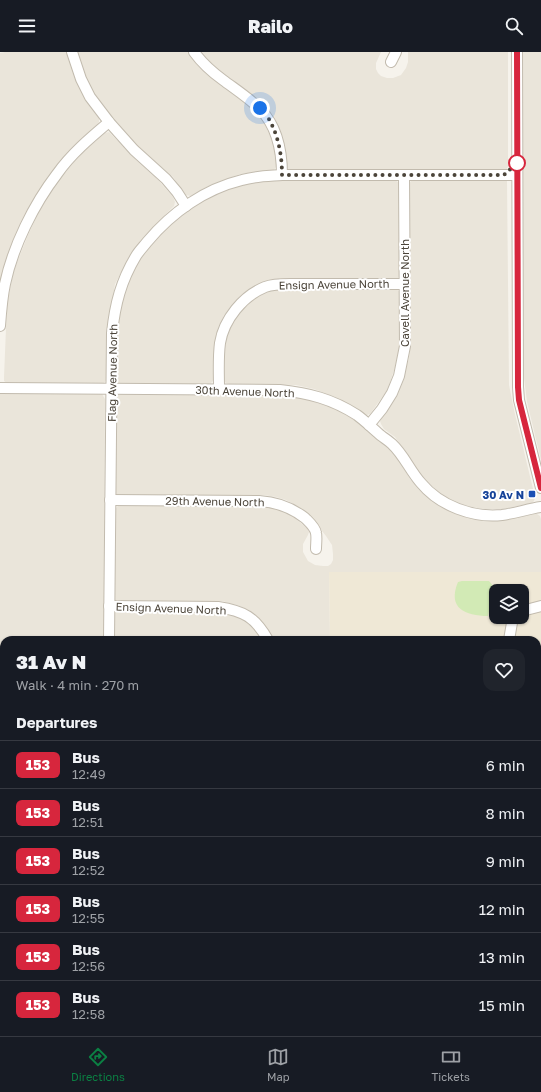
<!DOCTYPE html>
<meta charset="utf-8">
<style>
body{margin:0;font-family:"Golos Text",sans-serif;background:#20242c;color:#f1f3f6;height:100vh;display:flex;flex-direction:column;font-size:15px;white-space:nowrap}
*{box-sizing:border-box;margin:0}
p{font-size:13px;color:#9ea1a6}
.icon{flex:none;width:22px;height:22px;fill:none;stroke:currentColor;stroke-width:2;stroke-linecap:round;stroke-linejoin:round}
.map{position:relative;flex:1;overflow:hidden}
.side{position:absolute;left:0px;top:584px;width:541px;height:400px;display:flex;flex-direction:column;background:#171b24;border-radius:12px 12px 0 0;box-shadow:0 1px 3px #0004}
.side>*{flex:none}
.badge{padding:0 8px;border-radius:6px;font-size:14px;line-height:26px}
.buttons{position:absolute;left:489px;top:532px;display:grid;gap:8px}
.buttons a{display:grid;place-items:center;width:40px;height:40px;border-radius:8px;background:#171b24;box-shadow:0 1px 3px #0004;font-size:20px}
.you{position:absolute;width:20px;height:20px;margin:-10px;border:3px solid #fff;border-radius:50%;background:#1a73e8;box-shadow:0 0 0 6px #1a73e833}
.map>.badge{position:absolute;translate:-50% -50%;box-shadow:0 0 0 2px #fff}
h2{padding:0 16px;font-size:15px;line-height:36px}
.round{display:grid;place-items:center;flex:none;width:42px;height:42px;border-radius:12px;background:#20242c}
.head{display:flex;align-items:center;justify-content:space-between;height:68px;padding:0 16px}
h1{font-size:19px;font-weight:800;line-height:30px}
ul{padding:0;list-style:none}
li{display:flex;align-items:center;gap:12px;height:48px;padding:0 16px;border-top:1px solid #363941}
li div{flex:1}
li b{display:block;font-size:15px}
li em{font-style:normal}
li .badge{min-width:44px;font-weight:700;text-align:center}
header{display:flex;justify-content:space-between;align-items:center;height:52px;padding:0 16px;background:#171b24;font-size:18px;font-weight:800}
.menu{display:flex;justify-content:space-around;align-items:center;height:56px;border-top:1px solid #363941;background:#171b24;font-size:11px;color:#9ea1a6}
.menu a{display:grid;justify-items:center;gap:2px}
.menu .on{color:#0b8043}
.map>svg:first-child{display:block}
.residential{fill:#eae5da}
.education{fill:#efe8d6;fill-rule:evenodd}
.green{fill:#d2eab5}
.lines{fill:none;stroke-linecap:round;stroke-linejoin:round}
.minor-casing{stroke:#c2bbae;stroke-width:12}
.minor{stroke:#fff;stroke-width:10}
.line-casing{stroke:#fff;stroke-width:9}
.line{stroke:#d7263d;stroke-width:6}
.walk{stroke:#4b4439;stroke-width:4;stroke-dasharray:0 7.2}
.stop-dot{fill:#fff;stroke:#d7263d;stroke-width:2}
.transit-dot{fill:#1a4fb4;stroke:#fff;stroke-width:1.5}
.labels{text-anchor:middle;dominant-baseline:central;stroke-width:4;stroke-linejoin:round;paint-order:stroke}
.street-label{font-size:11px;fill:#4b4439;stroke:#fff}
.transit-label{font-size:11px;font-weight:bold;fill:#164399;stroke:#fff;text-anchor:end}
</style>
<header><svg class="icon" aria-label="menu" viewBox="0 0 24 24"><path d="M4 6h16M4 12h16M4 18h16"/></svg>Railo<svg class="icon" aria-label="search" viewBox="0 0 24 24"><circle cx="10" cy="10" r="6"/><path d="M15 15l6 6"/></svg></header>
<div class="map">
<svg width="541" height="984" viewBox="0 0 541 984">
<rect width="100%" height="100%" fill="#f6f3ec"/>
<!-- residential -->
<g class="residential">
<path d="M5,0H66L79,36L99,65V70L14,191L1,226L0,234V1Z"/>
<path d="M76,0H190L205,20L255,59L265,73L274,93L277,113L274,118L240,122L207,135L191,144L185,143L173,125L139,96L107,59L91,37L81,15Z"/>
<path d="M200,0H381L376,11V17L378,21L381,24L387,26H393L401,23L406,16L408,10V0H508V114L507,117L505,118H290L287,116L286,113L280,81L274,64L261,51L241,37L218,18L204,6Z"/>
<path d="M523,0H541V408L527,350L523,318Z"/>
<path d="M109,80L137,109L158,128L173,145L175,150L174,154L150,178L130,204L115,232L107,281V326L105,330L101,332L7,331L4,329V325L7,252L14,218L28,183L45,147L63,123L83,100L105,81Z"/>
<path d="M503,127L507,129L509,333L514,358L535,445L534,449L532,451L503,457H482L458,452L438,440L417,419L405,399L395,385L384,377L381,372L380,369L396,343L409,307L410,295L409,132L411,129L414,128Z"/>
<path d="M395,128L398,130L399,132L400,223L398,226L396,227H292L274,228L255,236L238,247L224,263L217,282L214,303V328L211,331L209,332H121L118,331L115,327L116,277L121,250L128,227L137,211L148,194L164,178L188,157L213,143L237,133L269,129Z"/>
<path d="M281,236H395L400,240V292L395,315L388,337L370,362L367,363L363,362L354,355L335,345L314,337L296,333L229,332L226,331L224,329L225,289L231,275L240,259L253,247L269,239Z"/>
<path d="M0,341L102,342L105,347L104,588H4V792H0Z"/>
<path d="M120,341L284,342L317,350L338,358L356,369L389,396L399,409L410,427L418,435L438,453L454,461L487,469L504,468L534,462H537L540,464L541,467V520H329L330,588H273L267,576L249,558L237,553L222,549H118L115,548L114,545L115,457L119,453H260L273,456L290,462L308,477L309,480L308,483L303,492V500L308,509L315,513L323,514H328L331,512L333,508V502L332,493L326,484L310,464L297,454L286,448L276,445L264,443L119,444L116,443L114,438L116,346L117,343Z"/>
<path d="M119,559L222,561L237,564L251,573L261,584L263,588H114V563L115,560Z"/>
<rect x="0" y="808" width="4" height="168"/>
<path d="M537,812H541V984H516V980H537Z"/>
<rect x="158" y="980" width="99" height="4"/>
<rect x="268" y="980" width="112" height="4"/>
<path d="M389,980H506L507,984H389Z"/>
</g>
<!-- education -->
<path class="education" d="M329,520H541V795H537V588H330ZM496,539H522V565H496Z"/>
<!-- green -->
<g class="green">
<path d="M462,529H489L494,535L488,564C465,564 447,556 458,530Z"/>
<path d="M0,976H4V980H158V984H0Z"/>
</g>
<g class="lines">
<defs>
<g id="minor">
<path d="M72,0L81,27L90,45L109,70L134,98L166,127L177,140L186,154"/>
<path d="M194,0C202,11 212,20 223,28C235,37 249,46 260,57C277,74 282,100 282,123"/>
<path d="M517,0L518,335L519,348L541,436"/>
<path d="M391,10L396,0"/>
<path d="M0,274C1,260 2,246 5,232C13,194 34,152 57,122C71,102 90,86 109,70"/>
<path d="M0,336L280,338C309,341 332,347 357,363C364,368 371,375 378,381C382,385 388,388 392,392C404,403 410,419 421,431C440,454 473,466 502,463C516,461 528,457 541,455"/>
<path d="M219,337C219,322 218,306 220,291C224,267 243,244 265,235C273,232 282,232 290,232H405"/>
<path d="M369,373L382,357L392,341L399,324L405,294L404,123"/>
<path d="M110,448L259,449C277,450 291,455 305,466C309,470 315,475 316,481C317,485 316,492 316,497"/>
<path d="M109,554L218,555C244,559 255,565 268,588"/>
<path d="M522,559L541,554"/>
<path d="M109,588L112,281C115,252 121,229 136,204C139,199 144,194 147,190C172,160 205,137 242,128C255,124 269,124 282,123H517"/>
<path d="M509,588L513,565"/>
<path d="M537,630H541"/>
<path d="M0,744H4"/>
<path d="M0,800H4"/>
<path d="M537,804H541"/>
<path d="M0,882L4,879"/>
<path d="M264,980V984"/>
<path d="M384,980L385,984"/>
<path d="M511,980V984"/>
</g>
</defs>
<!-- minor casing -->
<use href="#minor" class="minor-casing"/>
<!-- minor -->
<use href="#minor" class="minor"/>
</g>
<g class="lines">
<defs>
<path id="line" d="M517,0L518,335L519,348L541,436"/>
</defs>
<!-- line casing -->
<use href="#line" class="line-casing"/>
<!-- line -->
<use href="#line" class="line"/>
<!-- walk -->
<path class="walk" d="M260,56C263,60 268,65 270,69C279,86 282,105 282,123H504L517,111"/>
</g>
<!-- markers -->
<circle class="stop-dot" cx="517" cy="111" r="8"/>
<rect class="transit-dot" x="528" y="438" width="8" height="8" rx="2"/>
<g class="labels">
<!-- street labels -->
<g class="street-label">
<text transform="translate(334 232) rotate(-1)">Ensign Avenue North</text>
<text transform="translate(404 241) rotate(-90)">Cavell Avenue North</text>
<text transform="translate(112 321) rotate(-89)">Flag Avenue North</text>
<text transform="translate(245 339) rotate(2)">30th Avenue North</text>
<text transform="translate(215 449) rotate(1)">29th Avenue North</text>
<text transform="translate(171 556) rotate(2)">Ensign Avenue North</text>
</g>
<!-- transit labels -->
<g class="transit-label">
<text x="524" y="442">30 Av N</text>
</g>
</g>
</svg>
<div class="buttons">
<a><svg class="icon" aria-label="layers" viewBox="0 0 24 24"><path d="M12 4l9 5-9 5-9-5zM3 14l9 5 9-5"/></svg></a>
</div>
<div class="you" style="left:260px;top:56px"></div>
<section class="side">
<div class="head"><div><h1>31 Av N</h1><p>Walk · 4 min · 270 m</p></div><a class="round"><svg class="icon" aria-label="heart" viewBox="0 0 24 24"><path d="M12 20l-8-8c-3-5 5-10 8-4 3-6 11-1 8 4z"/></svg></a></div>
<h2>Departures</h2>
<ul>
<li><span class="badge" style="background:#d7263d;color:#fff">153</span><div><b>Bus</b><p>12:49</p></div><em>6 min</em></li>
<li><span class="badge" style="background:#d7263d;color:#fff">153</span><div><b>Bus</b><p>12:51</p></div><em>8 min</em></li>
<li><span class="badge" style="background:#d7263d;color:#fff">153</span><div><b>Bus</b><p>12:52</p></div><em>9 min</em></li>
<li><span class="badge" style="background:#d7263d;color:#fff">153</span><div><b>Bus</b><p>12:55</p></div><em>12 min</em></li>
<li><span class="badge" style="background:#d7263d;color:#fff">153</span><div><b>Bus</b><p>12:56</p></div><em>13 min</em></li>
<li><span class="badge" style="background:#d7263d;color:#fff">153</span><div><b>Bus</b><p>12:58</p></div><em>15 min</em></li>
</ul>
</section>
</div>
<nav class="menu">
<a class="on"><svg class="icon" aria-label="directions" viewBox="0 0 24 24"><path d="M12 3l9 9-9 9-9-9zM9 14v-3h6M13 9l2 2-2 2"/></svg>Directions</a>
<a><svg class="icon" aria-label="map" viewBox="0 0 24 24"><path d="M3 6l6-2 6 2 6-2v14l-6 2-6-2-6 2zM9 4v14M15 6v14"/></svg>Map</a>
<a><svg class="icon" aria-label="tickets" viewBox="0 0 24 24"><path d="M3 7h18v10H3zM15 7v10"/></svg>Tickets</a>
</nav>
